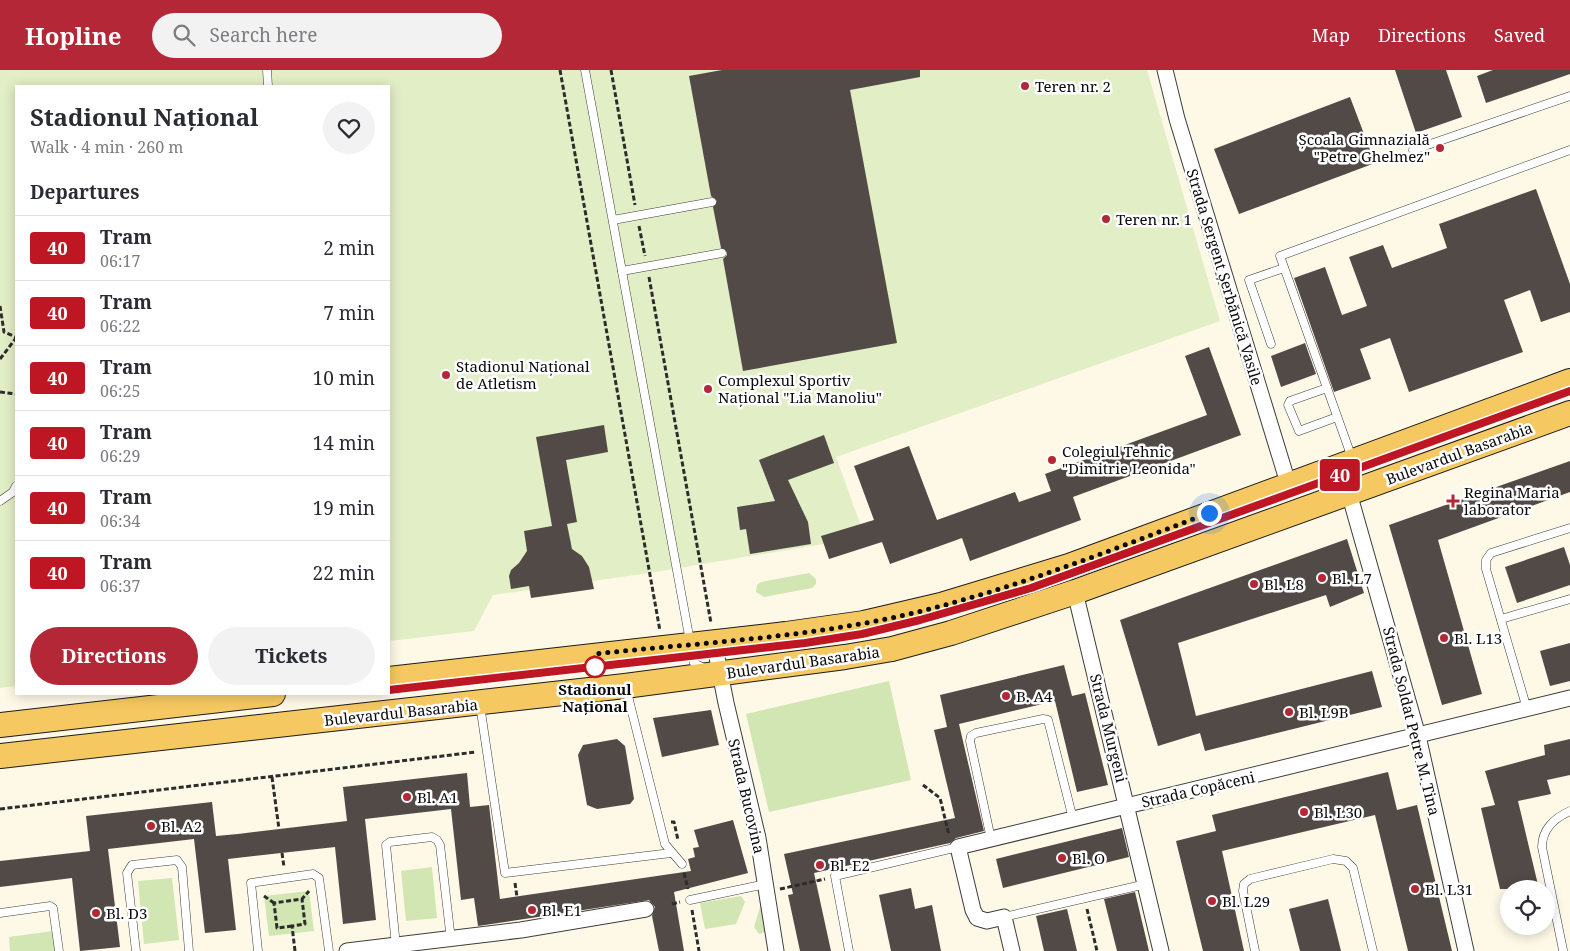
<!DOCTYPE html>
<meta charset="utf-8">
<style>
body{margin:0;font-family:"Noto Serif",serif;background:#f2f2f3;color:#2b2b33;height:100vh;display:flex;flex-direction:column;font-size:19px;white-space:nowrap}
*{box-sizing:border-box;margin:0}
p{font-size:16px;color:#7c7c81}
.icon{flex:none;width:28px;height:28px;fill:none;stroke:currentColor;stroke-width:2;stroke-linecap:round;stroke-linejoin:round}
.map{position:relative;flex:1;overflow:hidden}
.drawer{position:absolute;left:15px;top:15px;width:375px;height:610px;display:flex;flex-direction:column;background:#fff;border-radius:0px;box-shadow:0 2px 12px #0003}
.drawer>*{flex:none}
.badge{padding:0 10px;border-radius:4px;font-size:18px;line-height:32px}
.controls{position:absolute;left:1500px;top:810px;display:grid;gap:10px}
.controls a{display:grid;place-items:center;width:55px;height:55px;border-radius:50%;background:#fff;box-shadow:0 2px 12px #0003;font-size:25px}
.you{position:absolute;width:25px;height:25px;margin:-12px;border:4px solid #fff;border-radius:50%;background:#1a73e8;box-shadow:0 0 0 8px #1a73e833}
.map>.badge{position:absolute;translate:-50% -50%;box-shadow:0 0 0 2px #fff}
h2{padding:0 15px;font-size:19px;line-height:45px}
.round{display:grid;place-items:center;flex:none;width:52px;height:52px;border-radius:26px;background:#f2f2f3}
.head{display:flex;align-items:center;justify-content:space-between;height:85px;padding:0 15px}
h1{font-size:24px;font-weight:700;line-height:38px}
.action{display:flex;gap:10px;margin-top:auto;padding:10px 15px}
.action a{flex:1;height:58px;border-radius:30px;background:#b42737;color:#fff;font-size:20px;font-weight:700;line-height:58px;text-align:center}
.action a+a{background:#f2f2f3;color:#2b2b33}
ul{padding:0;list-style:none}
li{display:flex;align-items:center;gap:15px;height:65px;padding:0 15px;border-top:1px solid #e1e1e2}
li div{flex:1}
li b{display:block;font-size:19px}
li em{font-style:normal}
li .badge{min-width:55px;font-weight:700;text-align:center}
header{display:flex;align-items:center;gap:30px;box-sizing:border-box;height:70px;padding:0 25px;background:#b42737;color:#fff}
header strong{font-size:24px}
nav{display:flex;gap:28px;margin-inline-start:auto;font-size:18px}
.search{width:350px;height:45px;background:#f2f2f3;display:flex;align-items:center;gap:12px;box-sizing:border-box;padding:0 18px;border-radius:28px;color:#7c7c81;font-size:19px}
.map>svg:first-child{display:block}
.green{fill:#d1e6b3}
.pitch{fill:#e2eec5}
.building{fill:#524a47}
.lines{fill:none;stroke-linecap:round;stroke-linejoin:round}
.lane-casing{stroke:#3d3d3d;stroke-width:9}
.street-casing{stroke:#3d3d3d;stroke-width:17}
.primary-casing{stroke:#1b1b1b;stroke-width:26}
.path{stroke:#2c2c2c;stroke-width:3;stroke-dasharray:5 2.5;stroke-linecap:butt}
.lane{stroke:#fff;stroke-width:8}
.street{stroke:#fff;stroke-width:15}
.primary{stroke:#f5c861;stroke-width:24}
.line-casing{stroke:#fff;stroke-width:11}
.line{stroke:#be1622;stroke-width:8}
.walk{stroke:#0a0a0a;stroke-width:5;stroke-dasharray:0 9}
.poi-dot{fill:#b42737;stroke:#fff;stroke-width:2}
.stop-dot{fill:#fff;stroke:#be1622;stroke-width:2.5}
.labels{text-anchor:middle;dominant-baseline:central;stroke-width:5;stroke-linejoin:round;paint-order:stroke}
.poi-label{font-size:15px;fill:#0a0a0a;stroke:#fff;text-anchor:start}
.street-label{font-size:15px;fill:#0a0a0a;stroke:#fff}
.stop-label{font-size:15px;font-weight:bold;fill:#0a0a0a;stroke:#fff}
</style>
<header>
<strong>Hopline</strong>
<div class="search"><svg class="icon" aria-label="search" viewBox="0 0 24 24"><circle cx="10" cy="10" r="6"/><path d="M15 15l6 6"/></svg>Search here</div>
<nav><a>Map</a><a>Directions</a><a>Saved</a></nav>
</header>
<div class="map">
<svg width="1570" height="881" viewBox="0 0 1570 881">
<rect width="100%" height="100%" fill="#fef8e7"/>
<!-- green -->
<g class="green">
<path d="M809,503L816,509V514L812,518L764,527L756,522L757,515L761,512Z"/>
<path d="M889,611L911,710L769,742L746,644Z"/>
<path d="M432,797L437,848L406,851L401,801Z"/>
<path d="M172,808L179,870L144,874L138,811Z"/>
<path d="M309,821L314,861L269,866L264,826Z"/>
<path d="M741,826L745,832L736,854L705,859L700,833Z"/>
<path d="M763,827L770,860L759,864L754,857Z"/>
<path d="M53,861L55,881H10L9,867Z"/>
</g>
<!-- pitch -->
<path class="pitch" d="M0,0H1147L1220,251L836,387L865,467L649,503L493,525L474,561L389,571V16H16V616L0,618Z"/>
<!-- building -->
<g class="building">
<path d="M722,0H920V7L850,20L897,273L743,301L723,189L727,185V182L721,178L713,137L717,131L711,126L689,6Z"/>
<path d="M1395,0H1446L1462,47L1416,63Z"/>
<path d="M1493,0H1570V4L1486,33L1477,6Z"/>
<path d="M1350,27L1375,93L1239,144L1214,79Z"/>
<path d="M1536,119L1570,214V242L1541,252L1530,220L1504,230L1523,282L1409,322L1390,268L1360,279L1371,309L1334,322L1294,208L1325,197L1342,245L1367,236L1349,187L1383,175L1392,198L1447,178L1439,154Z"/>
<path d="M1305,273L1316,304L1281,317L1271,286Z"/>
<path d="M1209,277L1241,365L1073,427L1081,450L970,491L962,468L890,494L882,472L829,489L821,466L874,450L854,396L909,376L937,450L1015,422L1019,432L1051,421L1045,404L1207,345L1185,286Z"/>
<path d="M604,355L608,382L566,390L577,452L567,454L572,479L582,486L589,497L594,519L531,528L529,516L511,519L509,506L511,500L519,493L527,481L524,461L552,456L536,367Z"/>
<path d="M824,365L834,393L788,410L808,452L811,474L750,484L746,459L740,460L737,437L775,431L759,390Z"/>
<path d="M1570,391V422L1438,470L1482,624L1442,635L1389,455Z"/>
<path d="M1347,469L1364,523L1330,537L1326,525L1178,573L1196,646L1372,601L1382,637L1205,681L1200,663L1158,676L1120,550Z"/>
<path d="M1564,477L1570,495V515L1517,533L1505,497Z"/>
<path d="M1570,573V611L1550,616L1540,581Z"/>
<path d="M1064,595L1072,626L1085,623L1108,715L1077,722L1055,631L959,654L984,761L956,768L950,773L814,803L831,881H800L788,825L793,824L784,784L955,748L934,660L947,657L940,625Z"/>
<path d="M711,640L719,675L662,687L653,648Z"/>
<path d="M617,669L625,676L634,729L630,734L597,739L587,735L578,685L583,675Z"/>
<path d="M1570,669V705L1547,710L1551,724L1518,731L1539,819H1500L1481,738L1495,735L1485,701L1545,685L1544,675Z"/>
<path d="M1388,702L1397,740L1417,735L1452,881H1408L1375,745L1222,781L1244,881H1203L1176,771L1216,761L1212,745Z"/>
<path d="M467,703L470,737L489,735L500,829L691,801L688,789L695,787L693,778L699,777L694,760L733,750L748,803L674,822L684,881H659L652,846L655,837L649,830L478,856L474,828L461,830L451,739L365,749L376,850L343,854L335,777L228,789L236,860L205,863L194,769L108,779L120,877L80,881L72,808L0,817V791L90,781L86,746L212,732L216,766L238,764L347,751L343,717Z"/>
<path d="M1122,758L1129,787L1003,818L996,789Z"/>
<path d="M911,818L915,839L932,835L941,881H891L879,825Z"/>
<path d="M1135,822L1149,881H1117L1104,829Z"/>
<path d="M1328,829L1341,881H1300L1289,839Z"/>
<path d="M1067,839L1077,881H1044L1036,846Z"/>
</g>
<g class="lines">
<defs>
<g id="lane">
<path d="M267,0L268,16"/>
<path d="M585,0L694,593L704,598"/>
<path d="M1413,80L1570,26"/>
<path d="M613,150L712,132"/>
<path d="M622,201L722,183"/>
<path d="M1271,274L1249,210L1284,198"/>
<path d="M1327,318L1290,331L1288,335L1299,361L1337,347"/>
<path d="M1352,388L1280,186L1570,80"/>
<path d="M0,431L13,422L16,416"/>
<path d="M1501,549L1570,529"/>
<path d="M626,618L665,774L682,794"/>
<path d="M480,635L505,803L671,783"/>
<path d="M1527,639L1486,499V490L1491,483L1570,458"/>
<path d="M991,769L970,671L971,666L976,663L1043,649L1048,650L1073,749"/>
<path d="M690,830L766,814"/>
<path d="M0,843L50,836L53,838L59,881"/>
<path d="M1004,847L1146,814"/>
<path d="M396,876L386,775L390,772L432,767L437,770L440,775L451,870"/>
<path d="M1563,880L1542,777C1542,760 1554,748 1570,741"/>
<path d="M136,881L127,803L132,795L177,790L182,797L189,881"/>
<path d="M258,881L251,813L313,804L319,808L329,881"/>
<path d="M849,881L835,806L958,777"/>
<path d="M1255,881L1243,821L1244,814L1250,809L1333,789L1346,791L1353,798L1373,881"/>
</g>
<g id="street">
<path d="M1165,0L1177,49L1288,413"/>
<path d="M1349,423L1418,666L1466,881"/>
<path d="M1075,522L1161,881"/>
<path d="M714,572L726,633L758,768L776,881"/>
<path d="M347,881L521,860L646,839"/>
<path d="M1012,881L1004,847L987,851L977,848L973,840L958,777L1570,628"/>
</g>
<g id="primary">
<path d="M389,609L786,564L864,553L941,535L1069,496L1570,311"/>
<path d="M0,655L273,624"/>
<path d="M0,686L625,616L845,587L892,579L951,563L1075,522L1570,343"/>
</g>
</defs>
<!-- lane casing -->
<use href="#lane" class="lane-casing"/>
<!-- street casing -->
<use href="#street" class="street-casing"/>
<!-- primary casing -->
<use href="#primary" class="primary-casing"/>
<!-- path -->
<g class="path">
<path d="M560,0L660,561"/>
<path d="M611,0L635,135"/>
<path d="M639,156L645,186"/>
<path d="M649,207L711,553"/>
<path d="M0,236L4,262L16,267"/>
<path d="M0,289L16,268"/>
<path d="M0,322L16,324"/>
<path d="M272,707L279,759"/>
<path d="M923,715L940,728L949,765"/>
<path d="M0,739L476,682"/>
<path d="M671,752H674L678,770"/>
<path d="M282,783L284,797"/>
<path d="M684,803L688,819"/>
<path d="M515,813L517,827"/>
<path d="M780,819L825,809"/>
<path d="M264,826L274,833"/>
<path d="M672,834L680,832"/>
<path d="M1087,839L1097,881"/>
<path d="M692,840L699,881"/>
<path d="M292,856L277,858L274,833L302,829L309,821"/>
<path d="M295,881L292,856L305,854L302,829"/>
</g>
<!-- lane -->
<use href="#lane" class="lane"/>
<!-- street -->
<use href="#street" class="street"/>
<!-- primary -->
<use href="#primary" class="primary"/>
</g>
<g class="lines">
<defs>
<path id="line" d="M389,620L805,573L862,564L920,550L1031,518L1570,321"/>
</defs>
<!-- line casing -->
<use href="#line" class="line-casing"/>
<!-- line -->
<use href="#line" class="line"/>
<!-- walk -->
<path class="walk" d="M595,597L594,584C697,573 803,568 905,545C1009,521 1109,481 1209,443"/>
</g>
<!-- markers -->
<g class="poi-dot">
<circle cx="1025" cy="16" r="5"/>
<circle cx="1440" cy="78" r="5"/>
<circle cx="1106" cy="149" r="5"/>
<circle cx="446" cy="305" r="5"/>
<circle cx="708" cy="319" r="5"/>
<circle cx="1052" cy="390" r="5"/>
<path d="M1450.5 423.5h5v5h5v5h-5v5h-5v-5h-5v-5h5z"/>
<circle cx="1322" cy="508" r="5"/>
<circle cx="1254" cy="514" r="5"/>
<circle cx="1444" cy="568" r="5"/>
<circle cx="1006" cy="626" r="5"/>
<circle cx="1289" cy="642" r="5"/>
<circle cx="407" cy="727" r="5"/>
<circle cx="1304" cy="742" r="5"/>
<circle cx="151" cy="756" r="5"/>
<circle cx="1062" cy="788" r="5"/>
<circle cx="820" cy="795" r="5"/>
<circle cx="1415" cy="819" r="5"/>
<circle cx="1212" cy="831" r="5"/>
<circle cx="532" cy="840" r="5"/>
<circle cx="96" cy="843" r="5"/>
</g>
<circle class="stop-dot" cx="595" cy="597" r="10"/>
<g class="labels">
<!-- poi labels -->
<g class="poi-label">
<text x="1035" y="16">Teren nr. 2</text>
<text x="1430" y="69" text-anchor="end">Școala Gimnazială<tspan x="1430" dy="17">"Petre Ghelmez"</tspan></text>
<text x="1116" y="149">Teren nr. 1</text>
<text x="456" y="296">Stadionul Național<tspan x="456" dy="17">de Atletism</tspan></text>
<text x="718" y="310">Complexul Sportiv<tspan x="718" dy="17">Național "Lia Manoliu"</tspan></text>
<text x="1062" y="381">Colegiul Tehnic<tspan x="1062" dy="17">"Dimitrie Leonida"</tspan></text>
<text x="1464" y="422">Regina Maria<tspan x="1464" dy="17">laborator</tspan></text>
<text x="1332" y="508">Bl. L7</text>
<text x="1264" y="514">Bl. L8</text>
<text x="1454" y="568">Bl. L13</text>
<text x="1016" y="626">B. A4</text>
<text x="1299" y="642">Bl. L9B</text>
<text x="417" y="727">Bl. A1</text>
<text x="1314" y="742">Bl. L30</text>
<text x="161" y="756">Bl. A2</text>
<text x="1072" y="788">Bl. O</text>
<text x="830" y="795">Bl. E2</text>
<text x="1425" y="819">Bl. L31</text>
<text x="1222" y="831">Bl. L29</text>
<text x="542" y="840">Bl. E1</text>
<text x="106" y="843">Bl. D3</text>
</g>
<!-- street labels -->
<g class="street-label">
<text transform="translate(1225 207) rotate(73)">Strada Sergent Șerbănică Vasile</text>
<text transform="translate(1459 383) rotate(-20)">Bulevardul Basarabia</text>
<text transform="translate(803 592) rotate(-8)">Bulevardul Basarabia</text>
<text transform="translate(401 642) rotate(-6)">Bulevardul Basarabia</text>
<text transform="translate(1412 651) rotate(76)">Strada Soldat Petre M. Tina</text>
<text transform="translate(1109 658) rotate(76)">Strada Murgeni</text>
<text transform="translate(1198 719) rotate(-13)">Strada Copăceni</text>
<text transform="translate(747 726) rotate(77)">Strada Bucovina</text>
</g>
<!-- stop labels -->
<g class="stop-label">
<text x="595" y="619">Stadionul<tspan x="595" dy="17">Național</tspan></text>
</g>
</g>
</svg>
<div class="controls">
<a><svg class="icon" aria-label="locate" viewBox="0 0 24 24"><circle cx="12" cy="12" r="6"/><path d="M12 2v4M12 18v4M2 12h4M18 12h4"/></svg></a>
</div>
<div class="you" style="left:1209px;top:443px"></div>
<b class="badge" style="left:1340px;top:405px;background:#be1622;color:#fff">40</b>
<section class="drawer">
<div class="head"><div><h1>Stadionul Național</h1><p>Walk · 4 min · 260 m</p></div><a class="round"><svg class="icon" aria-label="heart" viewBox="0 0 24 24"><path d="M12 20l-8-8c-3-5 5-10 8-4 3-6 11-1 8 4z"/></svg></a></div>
<h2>Departures</h2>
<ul>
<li><span class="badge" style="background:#be1622;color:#fff">40</span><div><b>Tram</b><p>06:17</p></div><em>2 min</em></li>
<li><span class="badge" style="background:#be1622;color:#fff">40</span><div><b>Tram</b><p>06:22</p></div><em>7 min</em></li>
<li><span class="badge" style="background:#be1622;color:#fff">40</span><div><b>Tram</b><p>06:25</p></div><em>10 min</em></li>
<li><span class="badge" style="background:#be1622;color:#fff">40</span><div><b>Tram</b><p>06:29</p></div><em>14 min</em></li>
<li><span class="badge" style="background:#be1622;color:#fff">40</span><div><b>Tram</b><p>06:34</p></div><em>19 min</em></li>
<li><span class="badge" style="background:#be1622;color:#fff">40</span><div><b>Tram</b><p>06:37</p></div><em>22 min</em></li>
</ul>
<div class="action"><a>Directions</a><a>Tickets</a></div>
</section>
</div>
